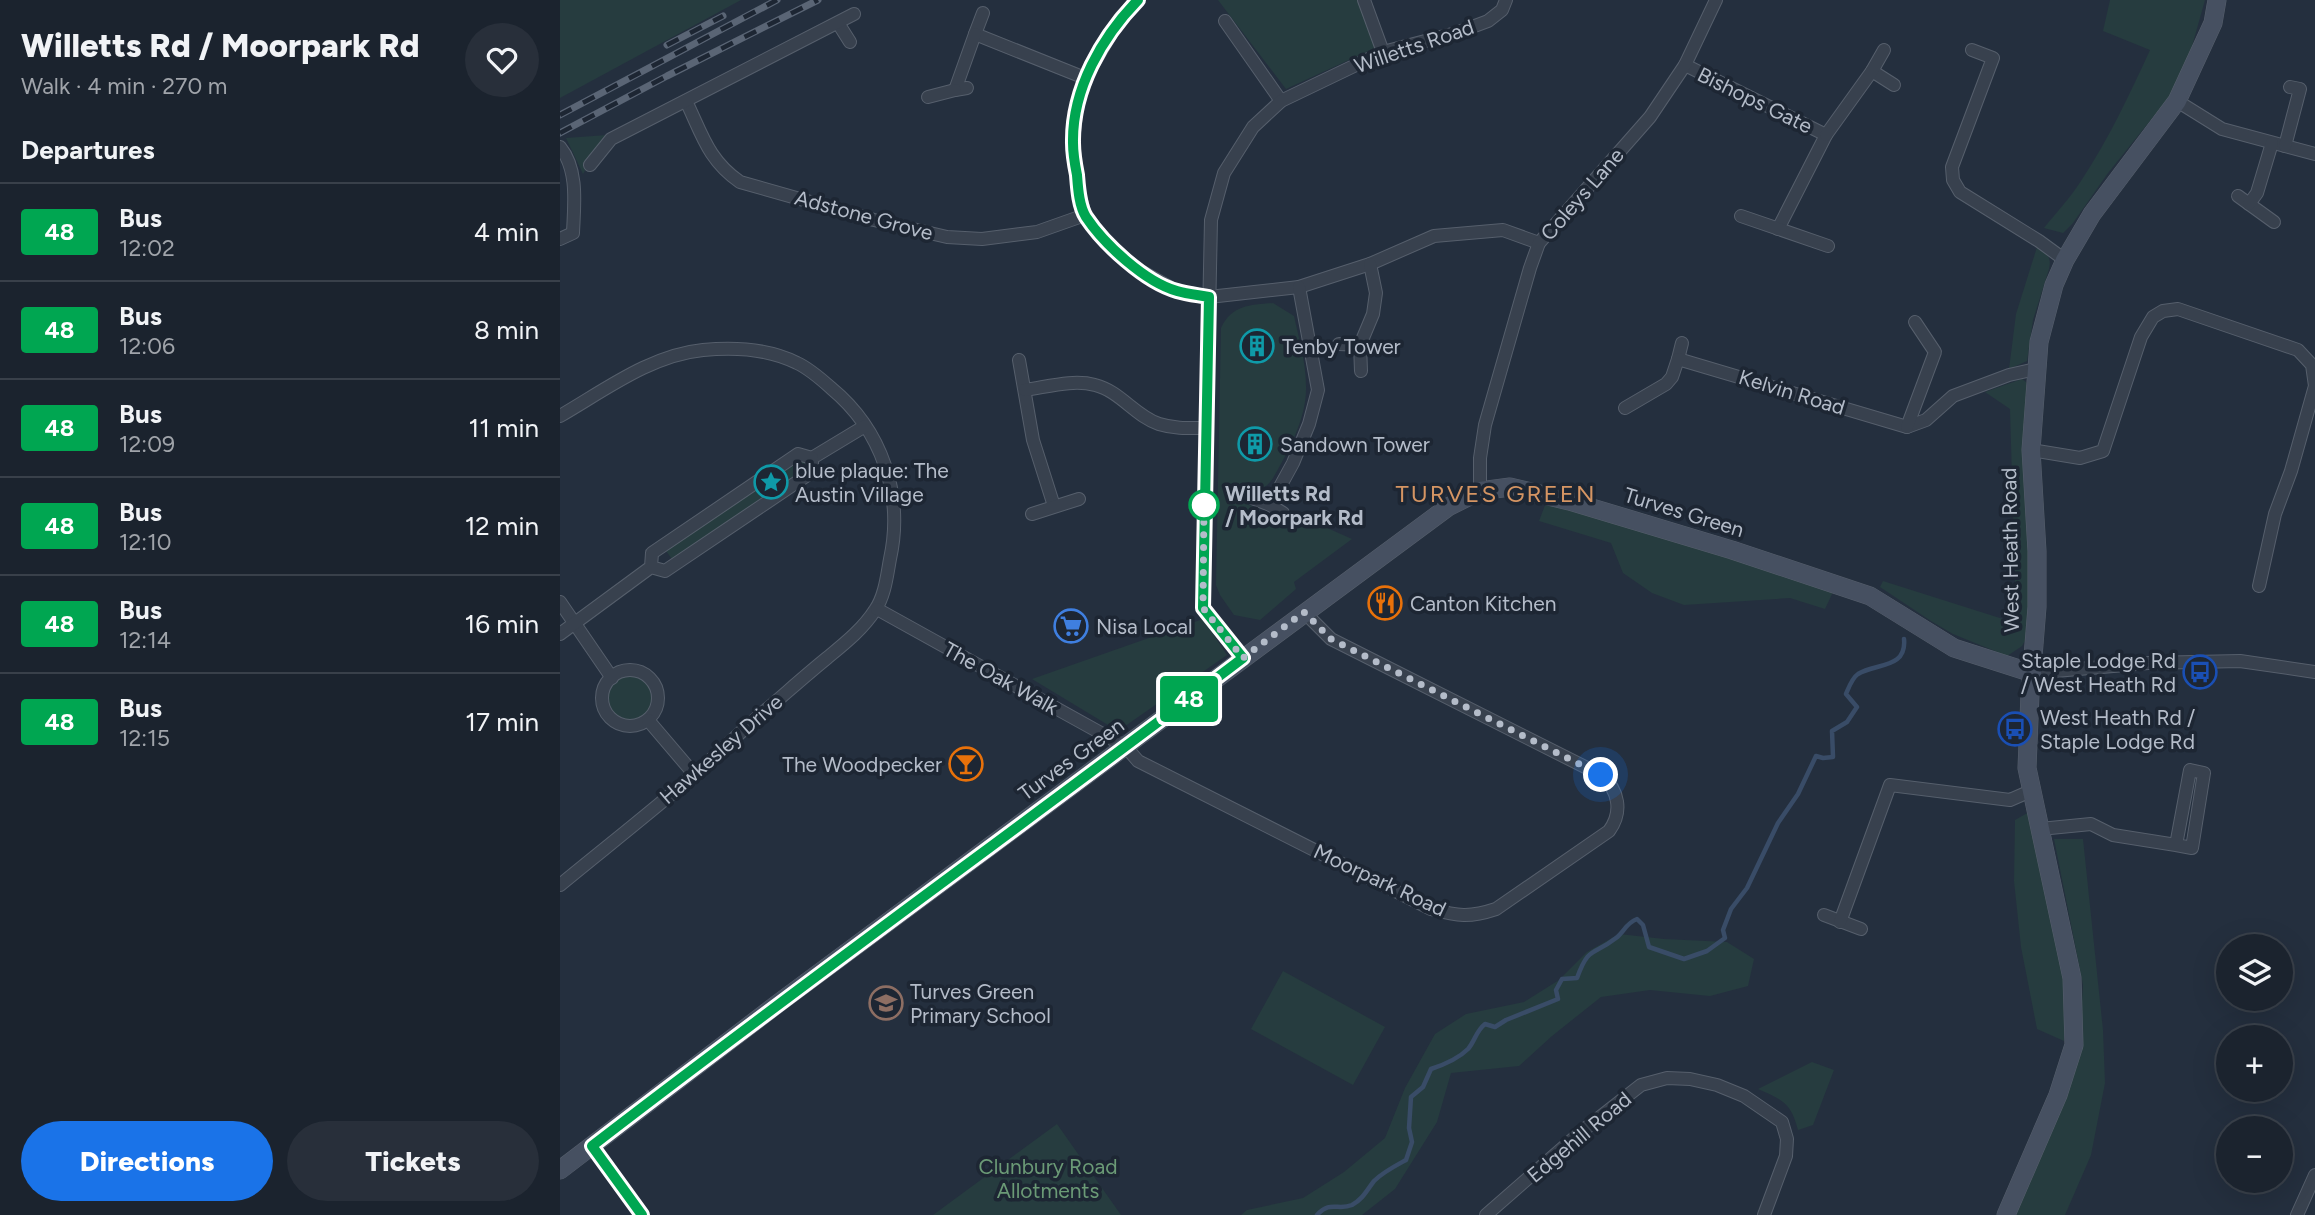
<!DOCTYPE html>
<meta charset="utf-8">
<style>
body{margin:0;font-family:Figtree,sans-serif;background:#282f3a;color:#f1f3f6;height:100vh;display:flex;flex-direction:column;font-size:26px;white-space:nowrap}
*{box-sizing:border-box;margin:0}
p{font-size:23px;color:#a0a4aa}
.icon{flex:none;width:38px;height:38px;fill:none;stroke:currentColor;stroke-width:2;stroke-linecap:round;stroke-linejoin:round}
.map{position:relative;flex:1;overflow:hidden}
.panel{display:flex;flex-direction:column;background:#1b232e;width:560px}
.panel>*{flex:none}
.badge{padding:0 14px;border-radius:5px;font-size:24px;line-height:46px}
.buttons{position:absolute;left:1656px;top:934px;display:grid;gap:14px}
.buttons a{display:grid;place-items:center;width:77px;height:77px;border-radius:50%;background:#1b232e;box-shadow:0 7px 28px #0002,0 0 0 2px #39404a;font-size:35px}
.you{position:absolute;width:35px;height:35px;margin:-18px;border:5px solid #fff;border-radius:50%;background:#1a73e8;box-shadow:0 0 0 10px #1a73e833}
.map>.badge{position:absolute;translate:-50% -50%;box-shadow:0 0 0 4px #fff}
h2{padding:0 21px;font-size:26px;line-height:63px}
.round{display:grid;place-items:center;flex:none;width:74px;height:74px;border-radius:37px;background:#282f3a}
.overview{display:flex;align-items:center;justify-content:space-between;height:119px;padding:0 21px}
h1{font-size:33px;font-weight:800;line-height:52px}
.cta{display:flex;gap:14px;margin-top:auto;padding:14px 21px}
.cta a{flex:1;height:80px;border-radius:42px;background:#1a73e8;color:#fff;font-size:28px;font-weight:800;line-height:80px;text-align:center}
.cta a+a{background:#282f3a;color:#f1f3f6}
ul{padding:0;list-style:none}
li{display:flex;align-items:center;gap:21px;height:98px;padding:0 21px;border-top:2px solid #39404a}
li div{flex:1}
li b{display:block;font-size:26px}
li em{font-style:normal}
li .badge{min-width:77px;font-weight:700;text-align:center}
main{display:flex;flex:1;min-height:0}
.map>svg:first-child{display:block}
.green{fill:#263c3f}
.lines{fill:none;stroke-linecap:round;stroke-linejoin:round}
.stream{stroke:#394c67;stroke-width:4.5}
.street-casing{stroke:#565f6c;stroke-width:14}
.secondary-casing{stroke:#565f6c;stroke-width:19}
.street{stroke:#38414e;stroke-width:12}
.secondary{stroke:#465061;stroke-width:18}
.rail-casing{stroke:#5a6575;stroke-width:7}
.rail{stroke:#1d2633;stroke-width:4.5;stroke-dasharray:13;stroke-linecap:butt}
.line-casing{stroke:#fff;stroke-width:16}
.line{stroke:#00a651;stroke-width:10}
.walk{stroke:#b4bcc9;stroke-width:7;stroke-dasharray:0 12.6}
.stop-dot{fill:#fff;stroke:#00a651;stroke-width:3.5}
.labels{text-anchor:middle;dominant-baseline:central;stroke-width:7;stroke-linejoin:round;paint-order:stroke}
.street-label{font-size:21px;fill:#b4bcc9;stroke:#1d2633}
.poi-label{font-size:21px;fill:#b4bcc9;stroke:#1d2633;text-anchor:start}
.stop-label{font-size:21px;font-weight:bold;fill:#b4bcc9;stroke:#1d2633;text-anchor:start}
.park-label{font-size:21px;fill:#6b9a76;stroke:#1d2633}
.quarter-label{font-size:24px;letter-spacing:2px;fill:#d59563;stroke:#1d2633}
</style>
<main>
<section class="panel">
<div class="overview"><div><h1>Willetts Rd / Moorpark Rd</h1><p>Walk · 4 min · 270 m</p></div><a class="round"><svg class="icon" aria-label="heart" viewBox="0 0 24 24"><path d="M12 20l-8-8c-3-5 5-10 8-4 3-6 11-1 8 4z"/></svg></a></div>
<h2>Departures</h2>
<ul>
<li><span class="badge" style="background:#00a651;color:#fff">48</span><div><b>Bus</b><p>12:02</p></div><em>4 min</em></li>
<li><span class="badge" style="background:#00a651;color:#fff">48</span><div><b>Bus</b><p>12:06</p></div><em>8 min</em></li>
<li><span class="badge" style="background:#00a651;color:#fff">48</span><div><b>Bus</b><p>12:09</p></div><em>11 min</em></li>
<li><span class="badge" style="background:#00a651;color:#fff">48</span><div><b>Bus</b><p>12:10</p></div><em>12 min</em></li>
<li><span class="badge" style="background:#00a651;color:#fff">48</span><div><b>Bus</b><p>12:14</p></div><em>16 min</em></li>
<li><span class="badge" style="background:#00a651;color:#fff">48</span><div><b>Bus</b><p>12:15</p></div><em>17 min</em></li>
</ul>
<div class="cta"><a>Directions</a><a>Tickets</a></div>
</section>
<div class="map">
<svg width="1755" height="1215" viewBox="0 0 1755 1215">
<rect width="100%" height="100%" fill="#242f3e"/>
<!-- green -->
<g class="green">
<path d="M0,0H181L0,98Z"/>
<path d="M658,0H800L817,47L726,89Z"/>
<path d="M1550,0H1645L1627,64L1610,96L1548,173L1513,223L1503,233L1484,228C1496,213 1510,198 1521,181C1548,140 1569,96 1590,50L1543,31Z"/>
<path d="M47,135L23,174L6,138Z"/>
<path d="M1477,247C1486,253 1492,256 1489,269L1473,320L1467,361L1449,369L1456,314Z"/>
<path d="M713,303L734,316C739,339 746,363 746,386C747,418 728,452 713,478C707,487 703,489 693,488L686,503L735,530L740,521L747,519L792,539L734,582L736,589L700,620L674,615L660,595L656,585L661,328C672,305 690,305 713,303Z"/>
<path d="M1462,379L1466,382L1467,386L1472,574L1466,639L1462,646L1447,656L1393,634L1371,621L1320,587L1323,581L1443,619L1456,618L1450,409L1425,392Z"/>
<path d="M240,460L248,462L246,468L114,562L104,548Z"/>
<path d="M987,500L1274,590L1265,609L1230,598L1124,605L1092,593L1063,573L1051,543L979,521Z"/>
<path d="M643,619L667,655L558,731L472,679Z"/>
<circle cx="70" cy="698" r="24"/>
<path d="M1469,812L1507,978L1504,1041L1477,1029L1461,947L1454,881L1455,820Z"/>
<path d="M1494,839H1523L1543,1030L1545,1083L1531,1155L1505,1215H1452L1519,1047L1523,985Z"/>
<path d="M1059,934L1104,939L1167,942L1194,959L1188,986L1150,996L1090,990L1041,997L992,1036L959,1066L891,1073L877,1122L835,1189L802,1215H681L687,1210L743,1198L784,1172L825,1138L845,1088L875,1034L906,1014L964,1002L999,980L1027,952Z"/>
<path d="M723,971L825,1027L793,1085L691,1029Z"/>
<path d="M1252,1062L1274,1070L1253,1125L1238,1130C1231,1103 1223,1100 1198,1089Z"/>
<path d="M497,1124L561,1215H373Z"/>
</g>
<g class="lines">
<!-- stream -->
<path class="stream" d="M757,1215C770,1200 778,1211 792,1205C803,1199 807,1190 814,1181C823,1172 835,1166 846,1160L852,1142L849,1128L851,1097L863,1087L871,1069C883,1065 899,1058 908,1049C915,1041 916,1031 925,1024L935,1027L946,1020L998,999L996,990L1002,979L1017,978C1029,945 1033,956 1056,938C1064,932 1066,923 1077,919L1083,925L1089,947L1124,959L1147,951L1165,938L1163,930L1171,909L1187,888L1218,823L1238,794L1256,756L1263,758L1273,757L1272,731L1287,722L1297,707L1286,694C1289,687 1292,678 1298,674C1316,663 1347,669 1344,639"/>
<defs>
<g id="street">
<path d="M578,0L561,17L525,78L517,108L513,142L518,190L525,215L552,249L581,271L615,290L649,297L739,287L810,264L874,236L943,230L979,243"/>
<path d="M804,0L823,52"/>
<path d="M423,13L415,34L525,78"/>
<path d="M665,21L721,101"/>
<path d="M278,23L290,42"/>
<path d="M1412,50L1433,58L1392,167L1393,180L1400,192L1479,241L1505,260"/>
<path d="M1125,65L1266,135L1218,229"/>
<path d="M1312,71L1334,85"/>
<path d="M407,88L395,90L415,34"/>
<path d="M368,97L395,90"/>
<path d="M126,101C142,134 148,160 180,182L314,220L387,237L422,239L477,232L525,215"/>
<path d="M1617,101L1662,129L1755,154"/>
<path d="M1266,135L1312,71L1324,50"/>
<path d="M1725,146L1740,89L1730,87"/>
<path d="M0,147C19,170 14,206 13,233L0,239"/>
<path d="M30,165L51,139L294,14"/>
<path d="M1678,196L1714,222"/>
<path d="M1689,204L1697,193L1712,143"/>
<path d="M1181,216L1268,246"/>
<path d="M779,344L800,345"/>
<path d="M1118,359L1122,343"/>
<path d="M459,360L473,440L494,506"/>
<path d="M801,371L800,345L813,314L816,293L810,264"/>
<path d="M465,390C487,387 513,379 535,385C560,391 575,416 599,424C615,429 631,428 647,428"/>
<path d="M1065,408L1106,384L1112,377L1118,359L1347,427L1366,420L1393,396L1449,375L1476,369"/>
<path d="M0,416C45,390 91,355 143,350C174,347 209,349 237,363C250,369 261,379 271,388C322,430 344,495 330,559C327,575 325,596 315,610C303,629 284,644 267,658C246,675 226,693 206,710C182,730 159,753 135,774C91,812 45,848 0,885"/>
<path d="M1347,427L1375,352L1355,322"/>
<path d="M1471,450L1520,458L1543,451L1581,337L1593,317L1603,311L1618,309L1738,350L1752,365L1755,386L1731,471L1715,514L1699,586"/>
<path d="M252,458L305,426"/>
<path d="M920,491V458L925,425L970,268L979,243L1090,117L1125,65L1156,0"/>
<path d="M692,498L710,505"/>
<path d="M723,513L710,505L733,463L749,424L758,390L739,287"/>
<path d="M472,514L519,499"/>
<path d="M0,602L52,678"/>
<path d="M317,609L566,747L578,761L871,909C898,916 909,918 936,909L1049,831C1063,812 1059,790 1041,775L771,639L744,612"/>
<path d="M0,634L91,567L92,553L238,454L252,458V472L105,571L91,567"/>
<path d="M683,658L643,608L651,220L664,173L693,127L721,101L823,52L896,33L928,21L942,10L946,0"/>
<circle cx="70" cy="698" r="28"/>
<path d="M1472,673L1588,663L1680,661L1755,672"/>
<path d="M88,720L134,774"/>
<path d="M1480,829L1531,824L1553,835L1616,845L1630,770L1644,773L1632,848L1616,845"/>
<path d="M1264,915L1301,929"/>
<path d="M1280,922L1330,785L1450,800L1473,790"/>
<path d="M32,1146L82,1215"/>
<path d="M926,1215L1021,1132L1081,1085L1107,1078L1130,1079L1157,1085L1184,1096L1222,1122L1227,1139L1226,1156L1204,1215"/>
<path d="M1737,1215L1755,1175"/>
</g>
<g id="secondary">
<path d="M0,1170L220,1002L888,507L920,491L950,487L1009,501L1172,550L1310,596L1394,648L1472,673"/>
<path d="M1446,1215L1498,1095L1514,1045L1512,978L1467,768L1470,694L1477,607V551L1471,450L1479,342L1494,285L1505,260L1532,214L1617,101L1653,23L1657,0"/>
</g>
</defs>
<!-- street casing -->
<use href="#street" class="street-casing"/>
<!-- secondary casing -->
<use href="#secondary" class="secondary-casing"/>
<!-- street -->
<use href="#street" class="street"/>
<!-- secondary -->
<use href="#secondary" class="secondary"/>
<defs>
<g id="rail">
<path d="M107,45L163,16"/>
<path d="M0,115L217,0"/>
<path d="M0,133L107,76L258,0"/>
</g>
</defs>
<!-- rail casing -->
<use href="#rail" class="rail-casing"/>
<!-- rail -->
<use href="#rail" class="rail"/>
</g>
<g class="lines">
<defs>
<path id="line" d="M82,1215L32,1146C247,980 467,822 683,658L643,608L649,297C638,295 627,294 617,291C585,282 544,244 526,217C519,206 518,188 517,175C515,165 513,154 513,143C512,89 542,37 578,0"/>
</defs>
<!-- line casing -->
<use href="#line" class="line-casing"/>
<!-- line -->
<use href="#line" class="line"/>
<!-- walk -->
<path class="walk" d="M644,505V501L643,608L683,658L744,612L771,639L1041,775"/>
</g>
<!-- icons -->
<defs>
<symbol id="building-ring" viewBox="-11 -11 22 22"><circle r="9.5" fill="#1d2633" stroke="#0f9aa8" stroke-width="1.5"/><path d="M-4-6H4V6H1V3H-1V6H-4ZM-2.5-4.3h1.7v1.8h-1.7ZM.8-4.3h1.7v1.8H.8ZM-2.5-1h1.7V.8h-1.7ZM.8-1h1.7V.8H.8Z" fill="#0f9aa8"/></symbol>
<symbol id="sight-ring" viewBox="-11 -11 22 22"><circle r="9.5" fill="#1d2633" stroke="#0f9aa8" stroke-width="1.5"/><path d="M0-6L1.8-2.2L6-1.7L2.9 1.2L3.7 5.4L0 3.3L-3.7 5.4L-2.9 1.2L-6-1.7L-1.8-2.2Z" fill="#0f9aa8"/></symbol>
<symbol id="restaurant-ring" viewBox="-11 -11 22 22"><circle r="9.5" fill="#1d2633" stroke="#e8710a" stroke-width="1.5"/><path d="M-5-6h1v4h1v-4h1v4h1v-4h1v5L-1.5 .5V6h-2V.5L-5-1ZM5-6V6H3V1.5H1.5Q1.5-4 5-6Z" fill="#e8710a"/></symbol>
<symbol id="supermarket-ring" viewBox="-11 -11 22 22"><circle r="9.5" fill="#1d2633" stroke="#3f7fe0" stroke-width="1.5"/><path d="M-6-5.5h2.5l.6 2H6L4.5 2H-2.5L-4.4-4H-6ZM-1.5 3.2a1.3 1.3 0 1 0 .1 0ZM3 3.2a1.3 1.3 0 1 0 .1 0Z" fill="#3f7fe0"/></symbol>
<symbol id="bus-ring" viewBox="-11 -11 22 22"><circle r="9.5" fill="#1d2633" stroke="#1a4fb4" stroke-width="1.5"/><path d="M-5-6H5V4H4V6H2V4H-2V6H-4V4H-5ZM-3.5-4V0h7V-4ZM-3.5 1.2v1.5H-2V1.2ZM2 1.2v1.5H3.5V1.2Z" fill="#1a4fb4"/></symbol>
<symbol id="bar-ring" viewBox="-11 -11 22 22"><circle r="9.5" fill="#1d2633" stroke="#e8710a" stroke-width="1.5"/><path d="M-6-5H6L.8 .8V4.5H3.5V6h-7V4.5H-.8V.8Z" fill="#e8710a"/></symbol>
<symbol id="school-ring" viewBox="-11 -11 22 22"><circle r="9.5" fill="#1d2633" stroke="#8d6e63" stroke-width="1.5"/><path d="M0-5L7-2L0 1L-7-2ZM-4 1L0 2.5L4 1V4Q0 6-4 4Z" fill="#8d6e63"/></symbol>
</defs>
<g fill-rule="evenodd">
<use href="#building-ring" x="678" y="327" width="38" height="38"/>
<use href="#building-ring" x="676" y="425" width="38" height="38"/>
<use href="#sight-ring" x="192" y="463" width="38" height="38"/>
<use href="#restaurant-ring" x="806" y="584" width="38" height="38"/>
<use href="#supermarket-ring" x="492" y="607" width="38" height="38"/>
<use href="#bus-ring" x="1621" y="653" width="38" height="38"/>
<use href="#bus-ring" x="1436" y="710" width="38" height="38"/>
<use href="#bar-ring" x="387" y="745" width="38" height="38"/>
<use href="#school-ring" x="307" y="984" width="38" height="38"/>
</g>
<!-- markers -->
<circle class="stop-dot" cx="644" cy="505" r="14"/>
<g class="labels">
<!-- street labels -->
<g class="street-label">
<text transform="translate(854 46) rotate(-19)">Willetts Road</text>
<text transform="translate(1195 100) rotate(26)">Bishops Gate</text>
<text transform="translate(1022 194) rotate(-49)">Coleys Lane</text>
<text transform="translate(304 215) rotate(15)">Adstone Grove</text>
<text transform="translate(1232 392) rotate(17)">Kelvin Road</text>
<text transform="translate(1124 512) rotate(17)">Turves Green</text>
<text transform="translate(1450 550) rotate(-91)">West Heath Road</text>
<text transform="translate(441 678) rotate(29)">The Oak Walk</text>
<text transform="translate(161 749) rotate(-41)">Hawkesley Drive</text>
<text transform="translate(511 759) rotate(-36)">Turves Green</text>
<text transform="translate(820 880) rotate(25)">Moorpark Road</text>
<text transform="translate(1019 1137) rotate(-40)">Edgehill Road</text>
</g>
<!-- poi labels -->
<g class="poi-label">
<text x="722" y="346">Tenby Tower</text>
<text x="720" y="444">Sandown Tower</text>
<text x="235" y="470">blue plaque: The<tspan x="235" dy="24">Austin Village</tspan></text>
<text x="850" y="603">Canton Kitchen</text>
<text x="536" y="626">Nisa Local</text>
<text x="1616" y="660" text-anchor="end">Staple Lodge Rd<tspan x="1616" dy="24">/ West Heath Rd</tspan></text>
<text x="1480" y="717">West Heath Rd /<tspan x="1480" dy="24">Staple Lodge Rd</tspan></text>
<text x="382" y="764" text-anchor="end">The Woodpecker</text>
<text x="350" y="991">Turves Green<tspan x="350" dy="24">Primary School</tspan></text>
</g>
<!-- stop labels -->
<g class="stop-label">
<text x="665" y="493">Willetts Rd<tspan x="665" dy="24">/ Moorpark Rd</tspan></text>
</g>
<!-- park labels -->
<g class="park-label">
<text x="488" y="1166">Clunbury Road<tspan x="488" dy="24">Allotments</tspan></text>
</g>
<!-- quarter labels -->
<g class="quarter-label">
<text x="936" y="493">TURVES GREEN</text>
</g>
</g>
</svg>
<div class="buttons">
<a><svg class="icon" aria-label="layers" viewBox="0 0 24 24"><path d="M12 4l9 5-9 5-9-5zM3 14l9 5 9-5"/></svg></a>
<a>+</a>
<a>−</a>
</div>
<div class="you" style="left:1041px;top:775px"></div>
<b class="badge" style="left:629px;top:699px;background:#00a651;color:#fff">48</b>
</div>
</main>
